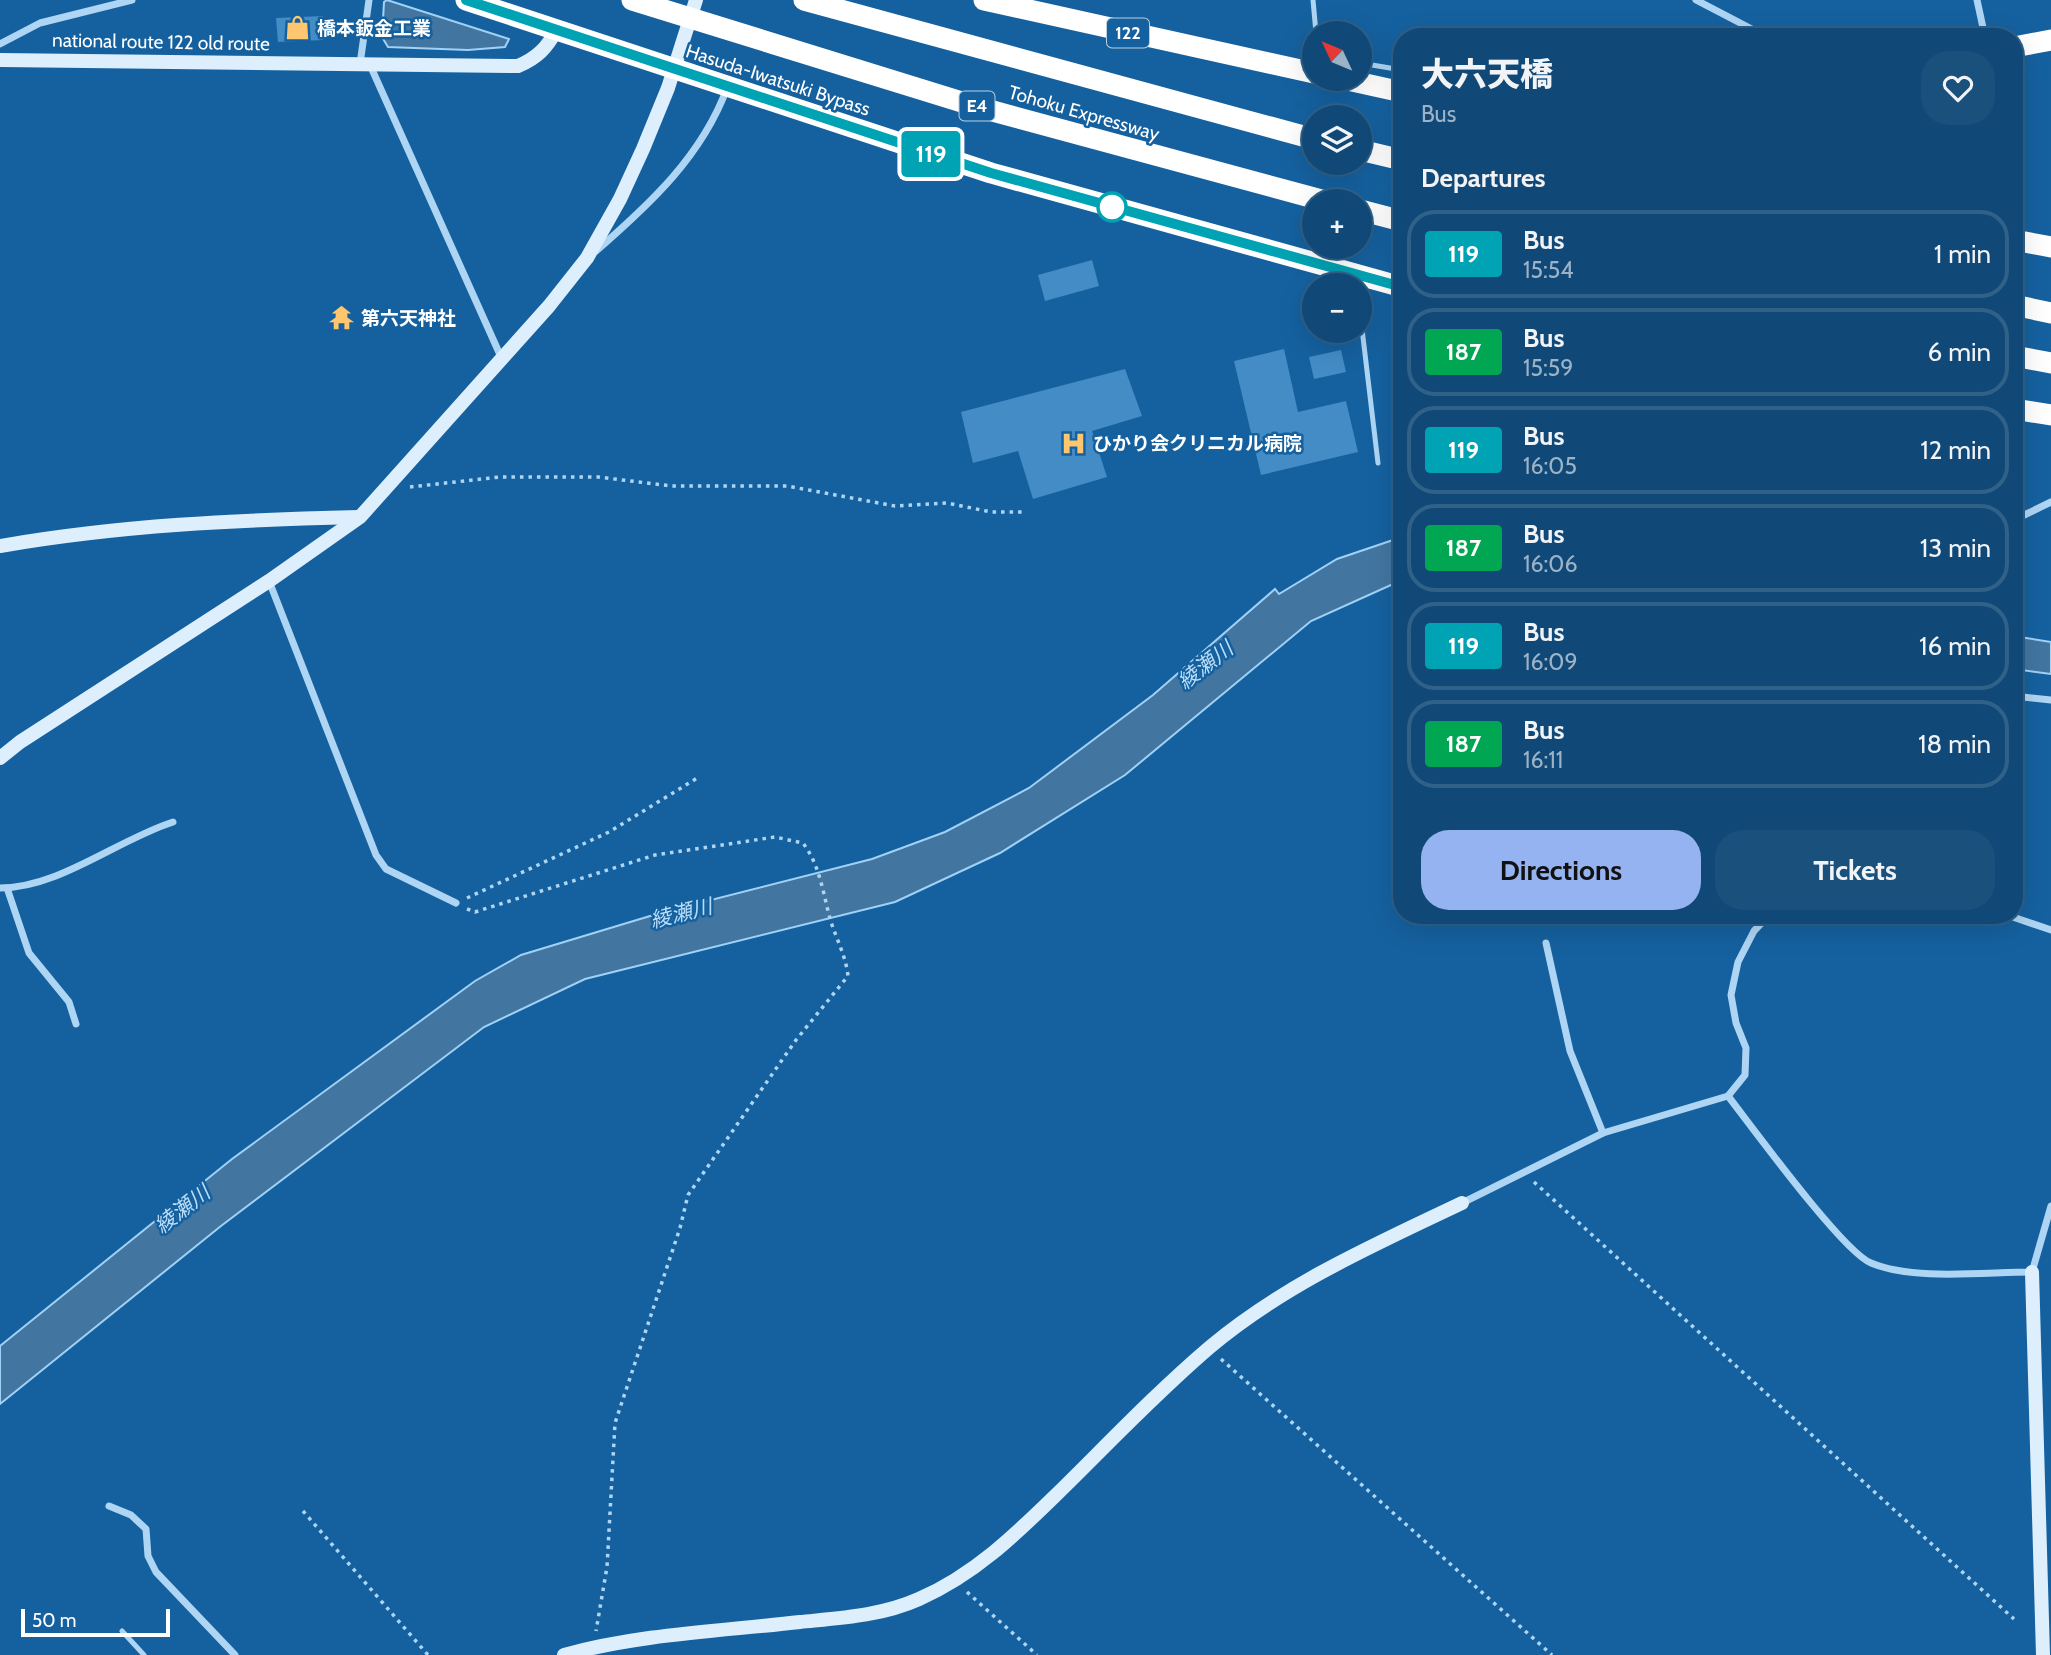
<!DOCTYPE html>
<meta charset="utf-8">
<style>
body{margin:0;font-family:Cabin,"Noto Sans JP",sans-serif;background:#19507c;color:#f1f3f6;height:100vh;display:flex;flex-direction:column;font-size:26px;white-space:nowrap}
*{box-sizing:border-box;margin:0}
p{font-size:23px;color:#9cb2c6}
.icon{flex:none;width:38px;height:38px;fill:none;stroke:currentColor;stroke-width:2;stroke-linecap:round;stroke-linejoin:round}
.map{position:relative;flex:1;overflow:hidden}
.details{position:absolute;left:1393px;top:28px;width:630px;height:896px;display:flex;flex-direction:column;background:#104977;border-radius:28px;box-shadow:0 7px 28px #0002,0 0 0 2px #306189}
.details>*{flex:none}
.badge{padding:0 14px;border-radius:5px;font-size:24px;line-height:46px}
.needle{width:46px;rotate:314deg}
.tools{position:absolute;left:1302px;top:21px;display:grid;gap:14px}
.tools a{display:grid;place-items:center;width:70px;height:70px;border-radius:50%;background:#104977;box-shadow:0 7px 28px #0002,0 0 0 2px #306189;font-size:35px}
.scale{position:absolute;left:21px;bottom:18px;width:149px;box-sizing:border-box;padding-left:7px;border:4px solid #fff;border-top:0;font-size:19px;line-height:24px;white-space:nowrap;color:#fff;-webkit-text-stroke:5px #15619f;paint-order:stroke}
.map>.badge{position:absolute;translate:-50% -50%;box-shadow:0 0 0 4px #fff}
h2{padding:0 28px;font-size:26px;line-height:63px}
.round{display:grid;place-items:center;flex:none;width:74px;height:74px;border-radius:28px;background:#19507c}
.summary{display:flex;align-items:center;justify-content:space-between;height:119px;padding:0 28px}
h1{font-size:33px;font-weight:800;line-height:52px}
.cta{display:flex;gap:14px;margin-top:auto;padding:14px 28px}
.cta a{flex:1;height:80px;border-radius:28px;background:#95b2f1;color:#111;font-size:28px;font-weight:800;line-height:80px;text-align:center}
.cta a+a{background:#19507c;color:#f1f3f6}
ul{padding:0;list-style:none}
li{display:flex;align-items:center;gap:21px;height:88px;margin:0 14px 10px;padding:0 14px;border:4px solid #306189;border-radius:28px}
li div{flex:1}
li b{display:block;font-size:26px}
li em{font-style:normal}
li .badge{min-width:77px;font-weight:700;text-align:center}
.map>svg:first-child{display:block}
.water{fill:#4276a1;stroke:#a0d1f6;stroke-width:2}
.building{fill:#438cc6}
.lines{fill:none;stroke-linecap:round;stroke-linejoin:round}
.path{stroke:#aed5f3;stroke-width:3.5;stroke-dasharray:3.5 5;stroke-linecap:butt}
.lane{stroke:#aed5f3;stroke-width:5}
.street{stroke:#aed5f3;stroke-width:7}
.secondary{stroke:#ddeefd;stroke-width:14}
.highway{stroke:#fff;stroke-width:21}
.line-casing{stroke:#fff;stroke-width:16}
.line{stroke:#00a3b4;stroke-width:10}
.stop-dot{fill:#fff;stroke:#00a3b4;stroke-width:3.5}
.labels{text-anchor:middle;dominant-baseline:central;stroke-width:5;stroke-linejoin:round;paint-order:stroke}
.shield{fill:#15619f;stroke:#b9d0e2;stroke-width:2}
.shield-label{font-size:18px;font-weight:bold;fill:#fff}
.poi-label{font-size:19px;font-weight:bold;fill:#fff;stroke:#15619f;text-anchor:start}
.street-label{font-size:19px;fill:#fff;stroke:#15619f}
.water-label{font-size:21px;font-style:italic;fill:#badefa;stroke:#15619f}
</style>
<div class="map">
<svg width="2051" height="1655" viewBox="0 0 2051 1655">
<rect width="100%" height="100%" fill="#15619f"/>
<!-- water -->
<g class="water">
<path d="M387,0L509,39L505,47L468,50L388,47L382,37L384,2Z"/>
<path d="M1402,537V580L1311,621L1125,775L1000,853L895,902L585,979L484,1027L221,1226L0,1404V1346L232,1159L475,981L521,955L660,913L872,859L945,832L1029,788L1153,695L1275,589L1279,594L1337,559Z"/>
<path d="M2014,636L2051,642V674L2014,669Z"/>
</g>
<!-- building -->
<g class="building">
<path d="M323,16V40L278,42L276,18Z"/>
<path d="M1092,260L1099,286L1045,301L1038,275Z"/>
<path d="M1284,349L1298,412L1346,401L1358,452L1261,475L1234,361Z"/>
<path d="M1341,350L1346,372L1314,379L1309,357Z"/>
<path d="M1125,369L1142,416L1092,431L1107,477L1033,499L1018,451L973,463L961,412Z"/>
</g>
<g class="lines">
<!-- path -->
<g class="path">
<path d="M410,487L500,477H598L672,486H787L895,506L947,503L991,512H1023"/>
<path d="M467,898L609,832L699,777"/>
<path d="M467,909L475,912L655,855L775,837L803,843C821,867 823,895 831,922C837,940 846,957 848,976L796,1040L688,1195L680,1228L615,1423L607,1567L596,1631"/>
<path d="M1534,1182L2014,1619"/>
<path d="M1221,1359L1552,1655"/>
<path d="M303,1511L428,1655"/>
<path d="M967,1592L1037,1655"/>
</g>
<!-- lane -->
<g class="lane">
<path d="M1313,0L1316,33"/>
<path d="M1360,63L1402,70"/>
<path d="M1360,312L1378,463"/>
<path d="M122,1631L144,1655"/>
</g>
<!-- street -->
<g class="street">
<path d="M1696,0L1767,37"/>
<path d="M1977,0L1985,37"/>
<path d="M0,44L40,23L132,0"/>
<path d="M360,64L369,0"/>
<path d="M370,65L501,357"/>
<path d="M596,251C650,204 702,156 727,88"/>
<path d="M2014,520L2051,502"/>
<path d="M269,581L376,855L386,869L456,903"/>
<path d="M2014,696L2051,700"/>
<path d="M0,888C59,888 117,840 173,822"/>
<path d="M7,888L29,953L69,1002L76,1024"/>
<path d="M2007,915L2051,930"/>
<path d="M1546,943L1570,1051L1603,1133"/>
<path d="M1728,1096C1752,1127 1843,1252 1871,1263C1914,1281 1985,1272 2032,1272L2051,1206"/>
<path d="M1462,1203L1603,1133L1728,1096L1745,1075L1746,1048L1736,1023L1731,995L1738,962L1754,931L1769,915"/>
<path d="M109,1506L131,1515L146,1529L148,1556L156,1572L235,1655"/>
</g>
<!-- secondary -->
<g class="secondary">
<path d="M0,60L518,66C537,58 547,48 557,29"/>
<path d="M0,546C121,525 237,520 359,517"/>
<path d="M0,758L20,742L269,581L360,517L549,306L587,258L620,199L643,149L668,88L696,0"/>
<path d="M2032,1272L2043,1655"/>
<path d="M564,1655C640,1634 722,1631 800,1622C840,1618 881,1616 919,1599C974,1575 1015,1535 1057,1494C1107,1445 1156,1393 1210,1347C1285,1284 1374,1245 1462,1203"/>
</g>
<!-- highway -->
<g class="highway">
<path d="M466,0L991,173L1402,287"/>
<path d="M632,0L978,107L1325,201"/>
<path d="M804,0L1314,139"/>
<path d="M984,0L1314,73"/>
<path d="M2014,47L2051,40"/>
<path d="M1343,79L1402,92"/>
<path d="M1360,150L1402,160"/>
<path d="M1360,210L1402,221"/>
<path d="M2014,240L2051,247"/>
<path d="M2014,305L2051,313"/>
<path d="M2014,356L2051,363"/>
<path d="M2014,409L2051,415"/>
</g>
</g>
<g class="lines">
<defs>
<path id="line" d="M466,0L991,173L1402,287"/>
</defs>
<!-- line casing -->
<use href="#line" class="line-casing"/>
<!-- line -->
<use href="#line" class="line"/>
</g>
<!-- icons -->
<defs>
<symbol id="shop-bare" viewBox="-9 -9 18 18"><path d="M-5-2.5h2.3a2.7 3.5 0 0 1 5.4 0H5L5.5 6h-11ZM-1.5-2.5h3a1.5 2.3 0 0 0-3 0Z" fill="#ffc670" stroke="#15619f" stroke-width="2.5" paint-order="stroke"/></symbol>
<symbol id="temple-bare" viewBox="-9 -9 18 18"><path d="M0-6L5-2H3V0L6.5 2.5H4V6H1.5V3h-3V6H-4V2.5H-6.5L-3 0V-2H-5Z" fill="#ffc670" stroke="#15619f" stroke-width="2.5" paint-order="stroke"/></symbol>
<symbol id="hospital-bare" viewBox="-9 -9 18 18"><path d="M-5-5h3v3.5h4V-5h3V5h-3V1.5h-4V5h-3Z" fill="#ffc670" stroke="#15619f" stroke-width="2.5" paint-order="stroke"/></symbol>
</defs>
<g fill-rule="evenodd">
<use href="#shop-bare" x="280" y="10" width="35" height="35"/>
<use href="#temple-bare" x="324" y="300" width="35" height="35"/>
<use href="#hospital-bare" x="1056" y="426" width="35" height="35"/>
</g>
<!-- markers -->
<circle class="stop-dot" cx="1112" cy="207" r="14"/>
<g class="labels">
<!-- shield labels -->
<g class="shield">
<rect x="1107" y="18.5" width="42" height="29" rx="5"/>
<rect x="959.5" y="91.5" width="35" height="29" rx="5"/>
</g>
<g class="shield-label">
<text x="1128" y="33">122</text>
<text x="977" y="106">E4</text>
</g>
<!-- poi labels -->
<g class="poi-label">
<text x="317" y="28">橋本鈑金工業</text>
<text x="361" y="318">第六天神社</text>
<text x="1093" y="443">ひかり会クリニカル病院</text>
</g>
<!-- street labels -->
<g class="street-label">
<text transform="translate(161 42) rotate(1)">national route 122 old route</text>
<text transform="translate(778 80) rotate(18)">Hasuda-Iwatsuki Bypass</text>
<text transform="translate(1084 113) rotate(16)">Tohoku Expressway</text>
</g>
<!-- water labels -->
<g class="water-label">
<text transform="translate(1205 665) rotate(-38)">綾瀬川</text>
<text transform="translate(681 913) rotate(-14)">綾瀬川</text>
<text transform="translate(182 1209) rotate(-38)">綾瀬川</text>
</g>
</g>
</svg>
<div class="tools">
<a><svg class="needle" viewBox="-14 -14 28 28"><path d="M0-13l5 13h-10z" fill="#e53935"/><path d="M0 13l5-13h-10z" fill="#9cb2c6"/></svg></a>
<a><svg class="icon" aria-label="layers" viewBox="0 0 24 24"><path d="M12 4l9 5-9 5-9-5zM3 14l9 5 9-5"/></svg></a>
<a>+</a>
<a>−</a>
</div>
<div class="scale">50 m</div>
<b class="badge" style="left:931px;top:154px;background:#00a3b4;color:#fff">119</b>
<section class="details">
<div class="summary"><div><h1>大六天橋</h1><p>Bus</p></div><a class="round"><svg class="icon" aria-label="heart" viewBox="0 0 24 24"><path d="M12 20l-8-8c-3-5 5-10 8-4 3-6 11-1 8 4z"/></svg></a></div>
<h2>Departures</h2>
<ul>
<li><span class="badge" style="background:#00a3b4;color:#fff">119</span><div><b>Bus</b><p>15:54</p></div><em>1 min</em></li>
<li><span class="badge" style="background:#00a651;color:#fff">187</span><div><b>Bus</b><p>15:59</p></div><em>6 min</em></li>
<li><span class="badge" style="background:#00a3b4;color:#fff">119</span><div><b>Bus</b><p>16:05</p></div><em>12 min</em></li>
<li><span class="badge" style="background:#00a651;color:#fff">187</span><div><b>Bus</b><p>16:06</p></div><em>13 min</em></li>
<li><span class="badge" style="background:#00a3b4;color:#fff">119</span><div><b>Bus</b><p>16:09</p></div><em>16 min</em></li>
<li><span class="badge" style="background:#00a651;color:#fff">187</span><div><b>Bus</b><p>16:11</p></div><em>18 min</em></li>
</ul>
<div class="cta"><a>Directions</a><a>Tickets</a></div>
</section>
</div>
